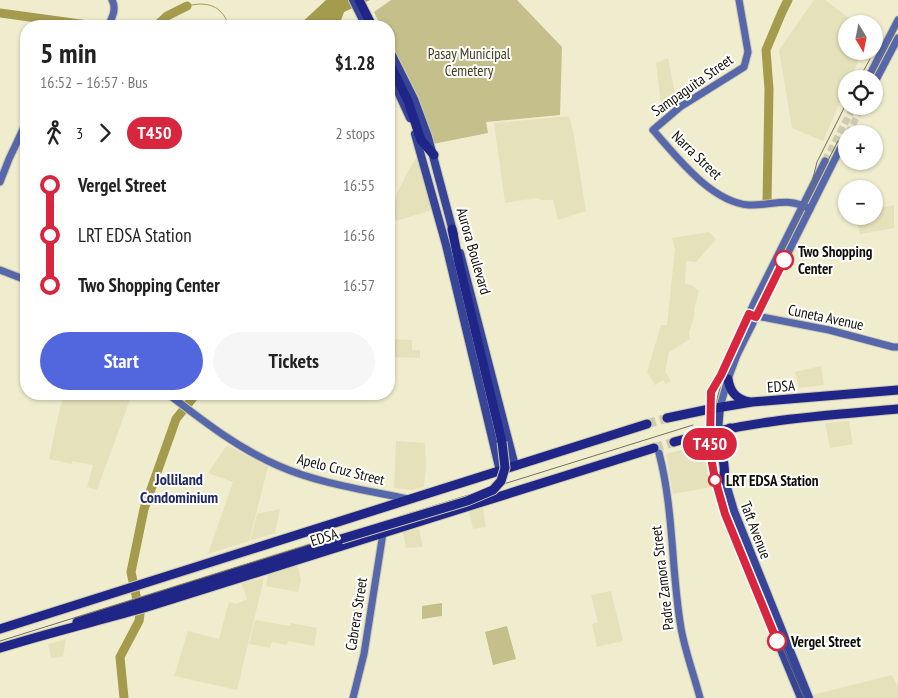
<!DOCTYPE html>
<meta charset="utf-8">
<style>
body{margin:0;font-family:"PT Sans Narrow",sans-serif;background:#f6f6f6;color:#222;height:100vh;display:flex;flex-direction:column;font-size:19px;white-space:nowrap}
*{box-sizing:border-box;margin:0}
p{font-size:16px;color:#767676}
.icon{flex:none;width:28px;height:28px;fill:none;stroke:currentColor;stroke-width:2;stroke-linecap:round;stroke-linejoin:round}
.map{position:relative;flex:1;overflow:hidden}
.sheet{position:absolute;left:20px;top:20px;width:375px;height:380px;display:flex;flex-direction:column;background:#fff;border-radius:20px;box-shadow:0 1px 4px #0004}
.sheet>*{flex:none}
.badge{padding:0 10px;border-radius:16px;font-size:18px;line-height:32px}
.needle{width:32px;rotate:170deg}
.tools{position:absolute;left:838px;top:15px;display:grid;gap:10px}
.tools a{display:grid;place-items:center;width:45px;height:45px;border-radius:50%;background:#fff;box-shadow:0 1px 4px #0004;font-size:25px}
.map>.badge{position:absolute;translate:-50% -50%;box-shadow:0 0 0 2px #fff}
.legs{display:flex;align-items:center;gap:8px;height:55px;padding:0 20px;font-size:16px}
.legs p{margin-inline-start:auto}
.summary{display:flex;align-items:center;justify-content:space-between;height:85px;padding:0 20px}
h1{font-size:28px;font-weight:700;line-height:38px}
.cta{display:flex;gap:10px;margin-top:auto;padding:10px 20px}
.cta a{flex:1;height:58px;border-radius:30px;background:#5267dd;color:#fff;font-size:20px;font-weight:700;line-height:58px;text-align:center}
.cta a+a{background:#f6f6f6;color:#222}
ul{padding:0 20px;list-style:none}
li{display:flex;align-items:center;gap:18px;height:50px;font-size:19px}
li i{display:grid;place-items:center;width:8px;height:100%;margin:0 6px;background:currentColor}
li i::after{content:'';width:12px;height:12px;margin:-6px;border:4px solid;border-radius:50%;background:#fff}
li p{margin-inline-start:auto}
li:first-child i{background:linear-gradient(#0000 50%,currentColor 0)}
li:last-child i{background:linear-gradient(currentColor 50%,#0000 0)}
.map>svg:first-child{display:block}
.built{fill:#e4e1bb}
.green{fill:#c4bf8b}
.water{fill:#a49b4d}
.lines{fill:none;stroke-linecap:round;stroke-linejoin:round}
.stream{stroke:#a49b4d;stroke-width:1}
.river{stroke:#a49b4d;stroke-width:9}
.secondary-tunnel{stroke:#ceccb0;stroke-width:7;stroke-dasharray:7 3.5;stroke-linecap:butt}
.highway-tunnel{stroke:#ceccb0;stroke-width:9;stroke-dasharray:9 4.5;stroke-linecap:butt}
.secondary-casing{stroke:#ccc9ae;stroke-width:9}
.primary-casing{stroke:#ccc9ae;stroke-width:10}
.highway-casing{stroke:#ccc9ae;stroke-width:11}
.secondary{stroke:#5667ab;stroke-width:7}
.primary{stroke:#374599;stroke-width:8}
.highway{stroke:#202588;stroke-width:9}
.tram{stroke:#72705e;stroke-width:1}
.highway-bridge-casing{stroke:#ccc9ae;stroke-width:11;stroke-linecap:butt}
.highway-bridge{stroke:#202588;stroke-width:9}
.line-1-casing{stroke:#fff;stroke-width:11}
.line-1{stroke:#d7263d;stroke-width:8}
.stop-1-dot{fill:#fff;stroke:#d7263d;stroke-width:2.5}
.labels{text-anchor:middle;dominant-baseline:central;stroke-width:4;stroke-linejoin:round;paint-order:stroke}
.park-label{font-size:15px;fill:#423e1b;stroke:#fff}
.street-label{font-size:15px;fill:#100f06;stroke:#fff}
.stop-label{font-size:15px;font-weight:bold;fill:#100f06;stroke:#fff;text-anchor:start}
.neighbourhood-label{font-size:16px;font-weight:bold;fill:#1f2962;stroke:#fff}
</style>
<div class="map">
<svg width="898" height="698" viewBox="0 0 898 698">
<rect width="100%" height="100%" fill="#f0edce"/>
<!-- built -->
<g class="built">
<path d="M814,0H825L857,24H846V51H863L850,79H846V88L823,141L792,128L779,50Z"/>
<path d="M668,58L676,98L673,99V103L661,105L656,63Z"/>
<path d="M569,116L573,130L586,211L558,220L553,200H542L536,198L505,203L494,123Z"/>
<path d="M417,157L432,210L396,221L393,214L397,193L411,166Z"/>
<path d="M894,205V228L860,234L856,218L874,216V209Z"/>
<path d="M709,232L716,239L696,262L686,261L685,284L691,285L699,291L694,310V317L689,333L690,339L669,352L665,371L671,381L666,384L663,380L655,385L647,372L661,325H667L675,249L672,238Z"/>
<path d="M389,339L412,340V350H420V358L389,357Z"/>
<path d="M821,366L824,385L799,388L795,372Z"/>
<path d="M65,394H132L97,490L87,487L93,465L72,461V464L49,459L60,408Z"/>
<path d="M849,421L853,444L830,448L825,423Z"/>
<path d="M396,441L425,443L426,467L424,487L412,490L394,488Z"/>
<path d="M227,445L268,467L249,541L208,554L233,482L208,473Z"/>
<path d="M689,448H696L704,457L712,487L673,494L666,454Z"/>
<path d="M483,508L486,527L473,529L469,512Z"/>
<path d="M280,509L275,533L250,541L257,514Z"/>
<path d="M419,529L423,547L406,548L403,532Z"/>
<path d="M297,565L301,579L298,592L266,586L268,574Z"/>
<path d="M264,578L237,690L174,676L188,631L219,639L229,602L236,604L247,599L241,583Z"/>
<path d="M611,591L623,641L597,647L592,624L598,622L591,595Z"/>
<path d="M255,620L290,626L291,623L317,628L314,646L288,641L287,645L272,642L270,648L249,644Z"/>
<path d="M66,639L63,657L51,658L48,644Z"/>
<path d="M892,675L898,687V698H813L812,695Z"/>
</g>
<!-- green -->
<g class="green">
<path d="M391,0H517L562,47L560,115L486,122L488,133L433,144L418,102L389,42V26H381L374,12Z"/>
<path d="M442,603V616L422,619V606Z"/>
<path d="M507,626L516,659L493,665L485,632Z"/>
</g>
<!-- water -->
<path class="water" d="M326,0H370L344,12L339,26H298Z"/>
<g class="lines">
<!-- stream -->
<path class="stream" d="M187,6C207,1 222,5 229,26"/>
<!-- river -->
<g class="river">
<path d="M0,13L95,26"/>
<path d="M156,26L167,16L187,6"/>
<path d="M767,202L769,89L766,50L782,12L788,0"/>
<path d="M124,698L120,657L139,621L140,614L131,572L144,509L176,419L196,394"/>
</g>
<!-- secondary-tunnel -->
<g class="secondary-tunnel">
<path d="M848,134L862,106"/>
<path d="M840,149L846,137"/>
<path d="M825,161L854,106"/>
</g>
<!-- highway-tunnel -->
<g class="highway-tunnel">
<path d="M647,424L667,418"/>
<path d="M654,448L674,442"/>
</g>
<defs>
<g id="secondary">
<path d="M739,0L748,52L744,67L680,107L653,130C677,157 711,202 749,205C772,206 788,196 810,209"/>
<path d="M108,26C112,18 117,9 112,0"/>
<path d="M870,74L898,20"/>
<path d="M877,78L898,38"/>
<path d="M0,182L9,159L26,123"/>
<path d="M0,270L26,280"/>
<path d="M752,315L829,330L893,347H898"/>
<path d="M168,394C203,421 239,449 279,466C320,484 366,490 408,499"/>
<path d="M720,407L728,379L737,355L840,149"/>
<path d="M710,409L712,390L721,375L755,301L825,161"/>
<path d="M659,453C674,510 671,570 681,628C685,651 694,675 700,698"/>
<path d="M353,698L364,654L383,533"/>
</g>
<g id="primary">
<path d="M353,0L366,26"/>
<path d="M389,49L414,99L428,137L454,235"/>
<path d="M389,72L410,118"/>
<path d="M415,134L446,245L500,471"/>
<path d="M460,253L515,466"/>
<path d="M710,409L711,458L715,479L725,514L801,698"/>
<path d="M718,448V430L720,407"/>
<path d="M723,474L734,511L809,698"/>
</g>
<g id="highway">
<path d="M359,0L372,26"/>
<path d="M389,62L408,101L421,140L434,155"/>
<path d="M452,229L459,263L502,442"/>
<path d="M728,379C730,392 736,399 749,402"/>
<path d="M667,418L710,409L752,402L898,390"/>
<path d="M685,441L699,443L710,451"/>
<path d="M674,442C749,420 821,416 898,409"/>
<path d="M724,479C728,461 712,441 730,428"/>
<path d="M77,622L341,539"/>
<path d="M0,629L647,424"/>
<path d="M0,648C48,633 98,621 147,607L654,448"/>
</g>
</defs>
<!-- secondary casing -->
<use href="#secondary" class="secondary-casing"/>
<!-- primary casing -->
<use href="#primary" class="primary-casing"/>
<!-- highway casing -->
<use href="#highway" class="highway-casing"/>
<!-- secondary -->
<use href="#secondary" class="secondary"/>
<!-- primary -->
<use href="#primary" class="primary"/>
<!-- highway -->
<use href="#highway" class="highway"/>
<!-- tram -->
<g class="tram">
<path d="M872,75L898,26"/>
<path d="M859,79L870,59"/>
<path d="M811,186L817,162L846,104"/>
<path d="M0,641L693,425"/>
<path d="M804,698C781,644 758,591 738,537C728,511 717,485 713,457C706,392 741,336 768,280C791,233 814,187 838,141"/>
</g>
<defs>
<path id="highway-bridge" d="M341,539L467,501L493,490L501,481L505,468L502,442"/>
</defs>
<!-- highway-bridge casing -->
<use href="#highway-bridge" class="highway-bridge-casing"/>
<!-- highway-bridge -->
<use href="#highway-bridge" class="highway-bridge"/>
</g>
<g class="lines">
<defs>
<path id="line-1" d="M777,641L725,514L715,479L711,458L710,442L711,392L721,375L749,314L756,317L784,260"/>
</defs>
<!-- line-1 casing -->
<use href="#line-1" class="line-1-casing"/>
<!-- line-1 -->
<use href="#line-1" class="line-1"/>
</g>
<!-- markers -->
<g class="stop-1-dot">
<circle cx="784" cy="260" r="9"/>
<circle cx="715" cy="480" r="6"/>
<circle cx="777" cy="641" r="9"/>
</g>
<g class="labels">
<!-- park labels -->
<g class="park-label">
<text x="469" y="53">Pasay Municipal<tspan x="469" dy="17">Cemetery</tspan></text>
</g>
<!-- street labels -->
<g class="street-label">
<text transform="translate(692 85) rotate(-35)">Sampaguita Street</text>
<text transform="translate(697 155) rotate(44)">Narra Street</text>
<text transform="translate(474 251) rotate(74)">Aurora Boulevard</text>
<text transform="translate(826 317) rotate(12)">Cuneta Avenue</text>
<text transform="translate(781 386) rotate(-4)">EDSA</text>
<text transform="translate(341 469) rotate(14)">Apelo Cruz Street</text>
<text transform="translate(756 530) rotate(69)">Taft Avenue</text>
<text transform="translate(324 537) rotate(-17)">EDSA</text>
<text transform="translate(662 578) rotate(-97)">Padre Zamora Street</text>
<text transform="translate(356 614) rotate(-81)">Cabrera Street</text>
</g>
<!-- stop labels -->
<g class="stop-label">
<text x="798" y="251">Two Shopping<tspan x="798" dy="17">Center</tspan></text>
<text x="726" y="480">LRT EDSA Station</text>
<text x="791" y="641">Vergel Street</text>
</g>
<!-- neighbourhood labels -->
<g class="neighbourhood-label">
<text x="179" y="479">Jolliland<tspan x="179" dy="18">Condominium</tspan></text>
</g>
</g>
</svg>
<div class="tools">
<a><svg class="needle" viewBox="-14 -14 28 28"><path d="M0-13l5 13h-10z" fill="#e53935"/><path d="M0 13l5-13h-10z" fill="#767676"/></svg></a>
<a><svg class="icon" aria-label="locate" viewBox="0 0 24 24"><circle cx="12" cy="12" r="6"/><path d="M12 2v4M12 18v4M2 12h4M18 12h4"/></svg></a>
<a>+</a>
<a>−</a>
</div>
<b class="badge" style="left:710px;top:444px;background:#d7263d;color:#fff">T450</b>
<section class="sheet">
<div class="summary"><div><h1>5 min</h1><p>16:52 – 16:57 · Bus</p></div><b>$1.28</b></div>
<div class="legs"><svg class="icon" aria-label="walk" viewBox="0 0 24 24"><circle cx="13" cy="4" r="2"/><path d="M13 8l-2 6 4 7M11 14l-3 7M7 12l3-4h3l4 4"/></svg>3<svg class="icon" aria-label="forward" viewBox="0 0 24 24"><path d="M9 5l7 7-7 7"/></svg><b class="badge" style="background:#d7263d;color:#fff">T450</b><p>2 stops</p></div>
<ul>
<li><i style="color:#d7263d"></i><b>Vergel Street</b><p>16:55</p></li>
<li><i style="color:#d7263d"></i><span>LRT EDSA Station</span><p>16:56</p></li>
<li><i style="color:#d7263d"></i><b>Two Shopping Center</b><p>16:57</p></li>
</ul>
<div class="cta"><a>Start</a><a>Tickets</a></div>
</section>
</div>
